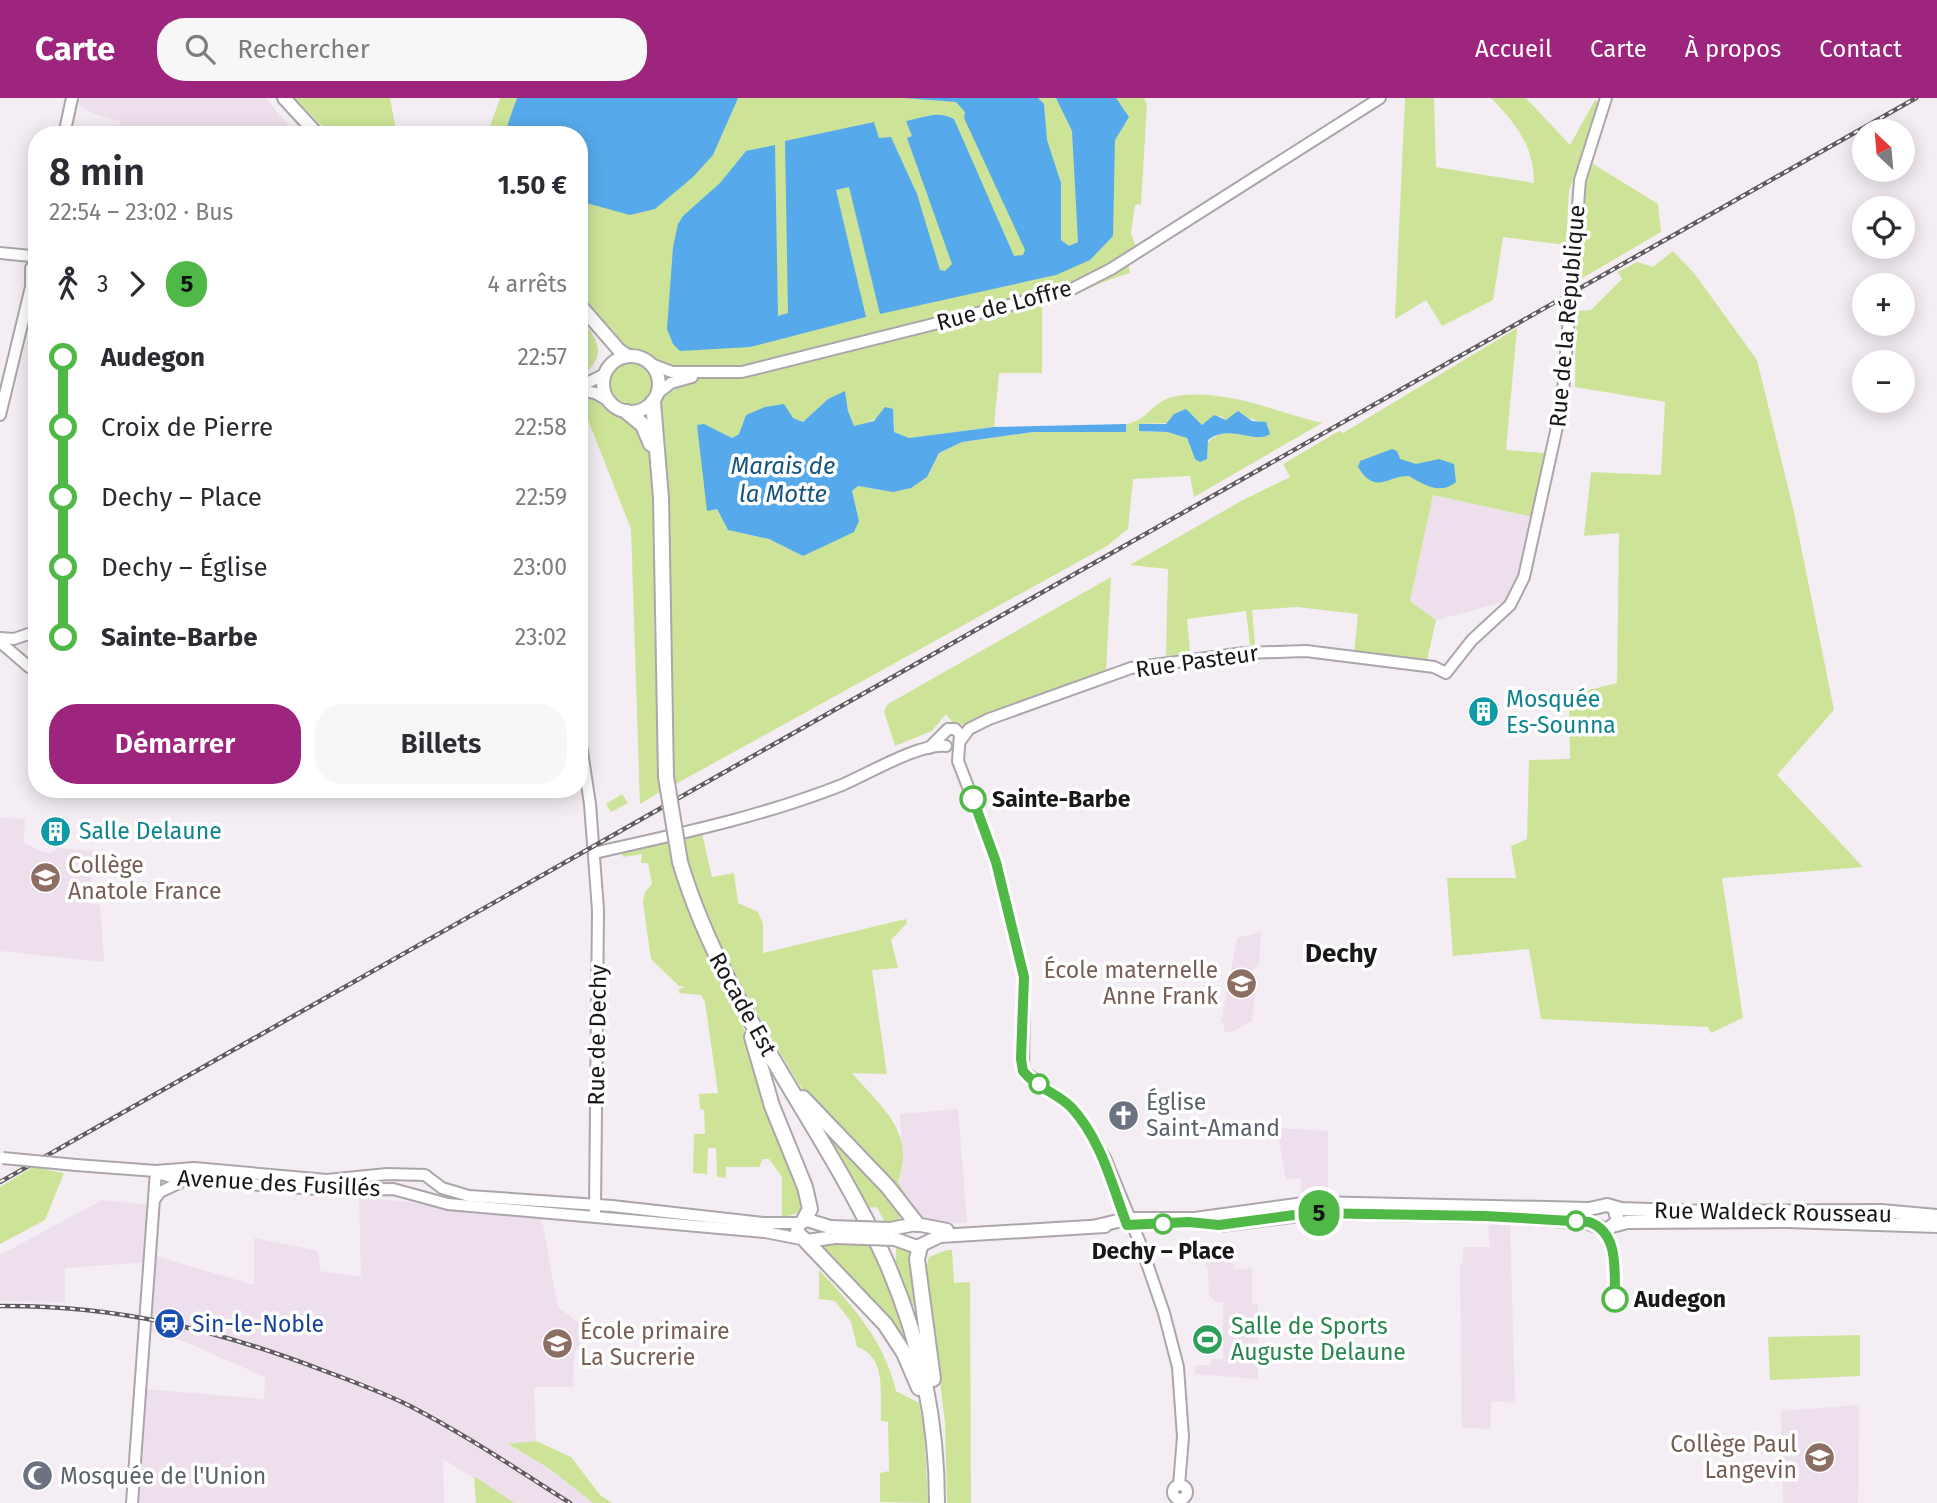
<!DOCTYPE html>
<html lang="fr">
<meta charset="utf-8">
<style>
body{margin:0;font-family:"Fira Sans",sans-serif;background:#f7f7f7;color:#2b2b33;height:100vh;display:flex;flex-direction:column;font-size:26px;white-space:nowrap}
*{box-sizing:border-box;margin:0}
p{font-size:23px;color:#7c7c81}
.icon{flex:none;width:38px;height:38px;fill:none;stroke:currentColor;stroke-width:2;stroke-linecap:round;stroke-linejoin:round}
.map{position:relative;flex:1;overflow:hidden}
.details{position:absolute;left:28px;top:28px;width:560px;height:672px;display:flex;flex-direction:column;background:#fff;border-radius:28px;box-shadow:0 4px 18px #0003}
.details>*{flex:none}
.badge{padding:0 14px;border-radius:23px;font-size:24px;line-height:46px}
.needle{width:46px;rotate:334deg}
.tools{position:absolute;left:1852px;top:21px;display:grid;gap:14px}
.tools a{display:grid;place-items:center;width:63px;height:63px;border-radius:50%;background:#fff;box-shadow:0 4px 18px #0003;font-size:35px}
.map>.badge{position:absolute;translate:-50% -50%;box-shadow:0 0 0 4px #fff}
.legs{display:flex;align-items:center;gap:10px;height:77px;padding:0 21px;font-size:23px}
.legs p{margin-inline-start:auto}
.overview{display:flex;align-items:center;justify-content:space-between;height:119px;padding:0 21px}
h1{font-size:38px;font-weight:600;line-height:52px}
.cta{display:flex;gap:14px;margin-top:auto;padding:14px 21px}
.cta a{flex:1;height:80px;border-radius:28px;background:#9d257e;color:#fff;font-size:28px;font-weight:600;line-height:80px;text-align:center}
.cta a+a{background:#f7f7f7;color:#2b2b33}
ul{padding:0 21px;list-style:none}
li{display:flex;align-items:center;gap:24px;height:70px;font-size:26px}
li i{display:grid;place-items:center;width:10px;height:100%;margin:0 9px;background:currentColor}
li i::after{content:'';width:18px;height:18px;margin:-9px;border:5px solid;border-radius:50%;background:#fff}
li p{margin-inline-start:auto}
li:first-child i{background:linear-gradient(#0000 50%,currentColor 0)}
li:last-child i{background:linear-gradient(currentColor 50%,#0000 0)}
header{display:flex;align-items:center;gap:42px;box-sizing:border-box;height:98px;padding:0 35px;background:#9d257e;color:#fff}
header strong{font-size:33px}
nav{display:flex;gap:38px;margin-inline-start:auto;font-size:24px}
.search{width:490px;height:63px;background:#f7f7f7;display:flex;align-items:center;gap:18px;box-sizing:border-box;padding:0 24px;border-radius:28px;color:#7c7c81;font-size:26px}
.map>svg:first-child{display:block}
.built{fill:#eddfec}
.green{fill:#cde498;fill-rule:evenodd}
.water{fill:#56aaeb}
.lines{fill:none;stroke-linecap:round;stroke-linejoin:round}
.secondary-casing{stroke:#aca5ac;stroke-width:14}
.primary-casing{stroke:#aca5ac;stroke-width:16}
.highway-casing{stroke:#aca5ac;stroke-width:18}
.secondary{stroke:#fff;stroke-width:10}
.primary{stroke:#fff;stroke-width:12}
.highway{stroke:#fff;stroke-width:14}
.rail-casing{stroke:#5f5b5f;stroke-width:4.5}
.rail{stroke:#fff;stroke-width:2;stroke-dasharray:5;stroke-linecap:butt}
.secondary-bridge-casing{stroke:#aca5ac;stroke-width:14;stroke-linecap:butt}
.primary-bridge-casing{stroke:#aca5ac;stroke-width:16;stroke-linecap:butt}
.highway-bridge-casing{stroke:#aca5ac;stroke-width:18;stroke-linecap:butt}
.secondary-bridge{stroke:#fff;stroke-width:10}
.primary-bridge{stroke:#fff;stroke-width:12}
.highway-bridge{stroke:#fff;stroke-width:14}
.line-1-casing{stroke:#fff;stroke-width:16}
.line-1{stroke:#50b847;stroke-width:10}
.stop-1-dot{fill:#fff;stroke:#50b847;stroke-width:3.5}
.labels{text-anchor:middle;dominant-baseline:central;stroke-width:7;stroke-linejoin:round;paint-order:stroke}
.street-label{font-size:23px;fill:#1a171a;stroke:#fff}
.culture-label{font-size:23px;fill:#0d838f;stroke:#fff;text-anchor:start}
.stop-label{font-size:23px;font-weight:bold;fill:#1a171a;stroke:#fff;text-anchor:start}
.education-label{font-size:23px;fill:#785e54;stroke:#fff;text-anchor:start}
.worship-label{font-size:23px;fill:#5b616d;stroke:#fff;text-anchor:start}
.transit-label{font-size:23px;fill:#164399;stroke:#fff;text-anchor:start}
.leisure-label{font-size:23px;fill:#27864d;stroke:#fff;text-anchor:start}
.water-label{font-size:24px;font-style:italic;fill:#185480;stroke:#fff}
.quarter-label{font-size:26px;font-weight:bold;fill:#1a171a;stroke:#fff}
</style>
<header>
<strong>Carte</strong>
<div class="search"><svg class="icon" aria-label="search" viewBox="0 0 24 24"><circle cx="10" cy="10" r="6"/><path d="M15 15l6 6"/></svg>Rechercher</div>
<nav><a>Accueil</a><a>Carte</a><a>À propos</a><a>Contact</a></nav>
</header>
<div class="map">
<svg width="1937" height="1405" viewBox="0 0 1937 1405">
<rect width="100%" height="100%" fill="#f4edf4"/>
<!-- built -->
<g class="built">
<path d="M79,0H266L296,37H133L119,33L120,23L92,15L77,5Z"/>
<path d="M1433,397L1533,419L1511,502L1436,522L1410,503Z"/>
<path d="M0,720L25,721L24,745L40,753L49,755L58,750L93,753L88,805L100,807L104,864L0,853Z"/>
<path d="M1261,834L1259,865L1253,872L1256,888L1252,923L1231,934L1223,933L1225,925L1221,924L1237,840Z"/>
<path d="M958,1011L967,1125L936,1124L917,1115L898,1084L903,1068L900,1016Z"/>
<path d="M1277,1030L1328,1033V1102L1302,1103L1301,1080L1286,1082Z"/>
<path d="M359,1099L541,1118L558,1209L590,1234L574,1255L573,1289H534L536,1343L509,1347L550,1371L593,1405H514L443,1361L444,1405H137L143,1291L264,1301L265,1279L183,1243L147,1232L151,1164L65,1170V1204L0,1203V1157L102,1102L149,1107L145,1155L254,1187V1140L318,1153L320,1173L361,1179Z"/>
<path d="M1488,1123L1510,1124L1515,1305L1491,1303L1490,1331L1462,1330L1460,1165H1463V1149H1490Z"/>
<path d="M1215,1148V1157H1232L1234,1172L1252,1170V1205L1258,1206V1281L1195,1276V1267H1211V1261H1223V1204H1215L1209,1196L1208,1172L1204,1159H1207L1206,1149Z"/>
<path d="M1859,1307L1858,1405H1783L1781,1313Z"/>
</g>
<!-- green -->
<g class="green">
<path d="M293,0H390L397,37H332Z"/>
<path d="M500,0H1144L1147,6L1141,106L1135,107L1131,135L1136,149L1126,155L1130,175C1100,183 1073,200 1042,208V275H999L994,329L909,340L894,335L893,311L862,328H854L848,313L845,294L828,301L803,324L793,320L746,317L739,336L732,340L724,336L717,411L728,432L769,441L803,458L859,423L852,393L858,388L893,394L927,379L939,355L962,344L1033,334L1126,333V326C1145,324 1154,303 1172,299C1221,289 1274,313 1322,325L1194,399L1190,378L1133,381L1128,431L1107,448L674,687L657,310L666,296L687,286L659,264L626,251L579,200V37H487ZM1242,315L1247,320L1259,323L1261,340C1227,328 1214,332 1195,361L1187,340L1167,334L1140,333V326L1199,324L1202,327L1221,318L1225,322Z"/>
<path d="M1405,0H1434L1436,69L1534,85C1534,48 1516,26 1491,0H1526L1570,47L1595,2L1598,4L1569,93L1566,147L1503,139L1493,202L1442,228L1426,202L1395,221Z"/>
<path d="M1590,64L1658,106L1661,134L1579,182L1585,91Z"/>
<path d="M1673,153L1694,175L1757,262L1794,414L1834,612L1777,677L1863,769L1722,780L1743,920L1711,935L1708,929L1541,921L1529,851L1453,858L1447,780H1516L1511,748L1527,741L1529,662L1570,661L1569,597L1617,585L1619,435L1584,438L1591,374L1661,377L1665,304L1575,289L1576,213L1591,212L1622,181L1618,174L1637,164L1653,169Z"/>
<path d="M579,217C598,243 610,257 579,280Z"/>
<path d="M1517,230L1506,352L1545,355L1533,419L1433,397L1410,503L1436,522L1427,562L1354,555L1358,516L1297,509L1252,512L1255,547H1250L1246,513L1187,521L1190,555L1166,558L1168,471L1130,467L1241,403L1290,379L1283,366L1339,333L1343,335Z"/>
<circle cx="631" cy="286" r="23"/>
<path d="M579,299L590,300L637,329L649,356L655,423L654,522L660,694L640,706L631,431Z"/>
<path d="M1111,479L1106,574L991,613L964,627L953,625L946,616L932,633L895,648L884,613L888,606Z"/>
<path d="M622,696L628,705L611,714L606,706Z"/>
<path d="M702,735L712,779L734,775L738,805L758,814L763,826V855L906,821L907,825L891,842L898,870L872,872L887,976L852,975C882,1010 916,1034 898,1084L911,1105L905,1108L816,1010L798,985L727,865L705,820L681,740Z"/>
<path d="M669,743L714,864L754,954L801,1090L804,1113L782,1120V1079L769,1061H763L759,1069H726V1080L717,1079L716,1050H708L707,1076L693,1075L694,1036H705L704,1012L700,1011L699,996L718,995L705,904L701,897L679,895V891L685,889L679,888L651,861L643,804L645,794L652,786L648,765H641L642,756L623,759L621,754Z"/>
<path d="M835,1039L900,1112L899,1122L885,1125L877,1109L867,1110L827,1044Z"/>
<path d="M33,1069L64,1075L45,1122L0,1146V1089Z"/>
<path d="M822,1144H870L908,1242L900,1241L873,1202L819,1149Z"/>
<path d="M896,1148L914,1155L918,1206L910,1209L896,1171Z"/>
<path d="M947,1152H952L954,1185L970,1184L971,1405H947L945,1325L926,1170L929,1159Z"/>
<path d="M819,1172C853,1208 885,1244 896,1293L919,1305L924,1331L928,1405L880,1404V1375L889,1373L888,1324L881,1323C880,1297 887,1258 857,1249L851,1224L835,1203L819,1201Z"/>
<path d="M1860,1237V1278L1770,1282L1768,1239Z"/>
<path d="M536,1343L571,1359L600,1397L612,1405H593L550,1371L508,1346Z"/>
<path d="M474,1378L514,1405H476Z"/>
</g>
<!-- water -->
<g class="water">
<path d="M517,0H738L713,57L693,79L655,111L630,117L579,103V37H504Z"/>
<path d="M904,0H1038L1044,6L1047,42L1061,85V142L1069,148L1078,144L1072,33L1056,0H1116L1129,19L1115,42L1113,138L1090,162L1056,177L880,216L849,89L836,92L866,219L750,249L680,253L673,246L667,231L673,149L678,126L683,118L720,85L746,53L775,47L778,218L788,215L785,43L874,24L879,40L891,39L917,96L940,172L945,173L952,166L907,40L912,38L906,23C925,20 936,12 954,21L1014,158L1023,157L1025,152L964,20L965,14L956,4Z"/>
<path d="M845,293L848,313L854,328L874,323L885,309L893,311L894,334L909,340L994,329L1126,326V334H1033L962,344L939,355L927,379L911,390L893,394L858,388L852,393L859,423L854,434L803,458L769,441L728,432L717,411L707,413L697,327L704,326L732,340L739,336L746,317L765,309L784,306L793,320L803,324L828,301Z"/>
<path d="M1186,311L1202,327L1214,317L1226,322L1238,313L1252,323L1266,324L1270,336C1255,347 1230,325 1208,342L1207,361L1200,364L1195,361L1187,340L1167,334L1139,333V326H1166L1174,316Z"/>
<path d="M1392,351L1397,353L1400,361L1416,366L1439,361L1454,366L1456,384C1441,397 1424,387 1409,378C1388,377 1376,398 1358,369L1360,363Z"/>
</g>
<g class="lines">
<defs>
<g id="secondary">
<path d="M64,37L72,0"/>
<path d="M0,155L31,158"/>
<path d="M651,266L672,274H742L1070,192L1111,171L1380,0"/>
<path d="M579,289L605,276"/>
<path d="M579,292L595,295L609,303"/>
<path d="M658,295L671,285L692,279"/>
<path d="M0,317L31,189V170"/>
<path d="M0,540L14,541L37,533"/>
<path d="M0,544L29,569"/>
<path d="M579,634L590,706L598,812L595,1113"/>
<path d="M961,642L969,631L989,621L1131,570L1244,555L1306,553L1434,569L1446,575L1472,542L1510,507L1524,479L1562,306L1580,82L1606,0"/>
<path d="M929,650L948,631H955L960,636L958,663L993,754L1024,879L1023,973L1064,1003L1080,1020L1105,1060L1140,1145L1164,1215L1178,1269L1183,1339L1179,1387"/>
<path d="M594,755C678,736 761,719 842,687C866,677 921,644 946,648"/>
<path d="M76,1067L156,1073L194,1070L327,1082L387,1076L425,1077L442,1090L469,1098L612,1108L763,1125H800"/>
<path d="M161,1076L177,1081L333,1092L393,1091L448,1106L765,1134L801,1141"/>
<path d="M154,1102L160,1094L183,1083"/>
<circle cx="1180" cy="1394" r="7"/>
<path d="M132,1405L156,1073"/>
</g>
<g id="primary">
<path d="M284,0L318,37"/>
<path d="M579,206L619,252L628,258"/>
<circle cx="631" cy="286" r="28"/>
<path d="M1199,1125L1221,1127L1316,1115L1490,1118L1586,1124L1607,1132L1618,1123L1614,1110"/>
<path d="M1616,1127L1627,1124L1787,1123L1937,1128"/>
<path d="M1097,1128L1126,1121H1195L1311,1105L1589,1111L1607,1107L1621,1111L1707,1114L1881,1113L1937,1118"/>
<path d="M830,1129L807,1122L799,1126L797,1134L807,1143L835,1139"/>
<path d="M890,1131L916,1126L947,1132"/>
<path d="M895,1141L917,1149L940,1138L1105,1128"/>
</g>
<g id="highway">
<path d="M653,304L661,400L666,679"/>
<path d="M627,314L643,327L651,346"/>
<path d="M680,764C723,908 822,1024 884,1159C919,1237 937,1319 937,1405"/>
<path d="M752,939L772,1008L805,1089L810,1111L804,1122"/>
<path d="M803,1000L888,1089L917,1126"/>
<path d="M806,1143L885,1226L904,1255L919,1290"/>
<path d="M920,1149L917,1161L933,1281"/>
</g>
</defs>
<!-- secondary casing -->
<use href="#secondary" class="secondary-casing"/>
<!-- primary casing -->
<use href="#primary" class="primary-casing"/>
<!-- highway casing -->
<use href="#highway" class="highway-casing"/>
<!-- secondary -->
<use href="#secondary" class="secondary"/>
<!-- primary -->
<use href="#primary" class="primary"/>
<!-- highway -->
<use href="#highway" class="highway"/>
<defs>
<g id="rail">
<path d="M0,1084L1916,0"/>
<path d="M0,1208C116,1207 214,1231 322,1272C352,1283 382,1294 410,1308C466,1337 518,1372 570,1405"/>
</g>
</defs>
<!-- rail casing -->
<use href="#rail" class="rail-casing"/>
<!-- rail -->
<use href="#rail" class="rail"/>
<defs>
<path id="secondary-bridge" d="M3,1060L76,1067"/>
<g id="primary-bridge">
<path d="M830,1129L890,1131"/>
<path d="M835,1139L895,1141"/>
</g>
<path id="highway-bridge" d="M666,679L680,764"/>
</defs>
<!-- secondary-bridge casing -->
<use href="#secondary-bridge" class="secondary-bridge-casing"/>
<!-- primary-bridge casing -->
<use href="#primary-bridge" class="primary-bridge-casing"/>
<!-- highway-bridge casing -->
<use href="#highway-bridge" class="highway-bridge-casing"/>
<!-- secondary-bridge -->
<use href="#secondary-bridge" class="secondary-bridge"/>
<!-- primary-bridge -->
<use href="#primary-bridge" class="primary-bridge"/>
<!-- highway-bridge -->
<use href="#highway-bridge" class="highway-bridge"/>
</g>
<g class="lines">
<defs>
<path id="line-1" d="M973,701L996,764L1024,879L1021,961L1023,973C1035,989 1057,995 1071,1009C1101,1041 1112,1087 1127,1127L1189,1124L1219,1127L1309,1115L1485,1118L1589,1124C1620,1135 1614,1174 1615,1201"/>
</defs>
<!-- line-1 casing -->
<use href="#line-1" class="line-1-casing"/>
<!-- line-1 -->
<use href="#line-1" class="line-1"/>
</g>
<!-- icons -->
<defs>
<symbol id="building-disc" viewBox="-11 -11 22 22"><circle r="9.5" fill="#0f9aa8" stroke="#fff"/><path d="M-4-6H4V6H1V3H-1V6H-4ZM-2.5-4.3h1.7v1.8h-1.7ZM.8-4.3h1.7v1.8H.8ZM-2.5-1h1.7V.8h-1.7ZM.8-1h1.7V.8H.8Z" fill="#fff"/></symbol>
<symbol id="school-disc" viewBox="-11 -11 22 22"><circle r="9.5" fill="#8d6e63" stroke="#fff"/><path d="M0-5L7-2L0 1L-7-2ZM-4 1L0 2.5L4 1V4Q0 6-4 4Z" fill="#fff"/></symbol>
<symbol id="church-disc" viewBox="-11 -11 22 22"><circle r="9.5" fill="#6b7280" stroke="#fff"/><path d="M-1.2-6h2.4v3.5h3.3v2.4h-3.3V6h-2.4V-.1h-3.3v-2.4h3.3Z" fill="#fff"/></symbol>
<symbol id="station-disc" viewBox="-11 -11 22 22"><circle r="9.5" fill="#1a4fb4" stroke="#fff"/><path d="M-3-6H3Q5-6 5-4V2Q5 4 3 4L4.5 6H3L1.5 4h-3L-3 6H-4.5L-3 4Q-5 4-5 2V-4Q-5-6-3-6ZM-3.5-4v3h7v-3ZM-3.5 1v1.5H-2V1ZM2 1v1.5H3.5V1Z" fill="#fff"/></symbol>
<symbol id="stadium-disc" viewBox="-11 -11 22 22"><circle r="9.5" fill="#2e9e5b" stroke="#fff"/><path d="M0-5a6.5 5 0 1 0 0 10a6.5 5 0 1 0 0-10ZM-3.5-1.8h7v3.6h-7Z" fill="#fff"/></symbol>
<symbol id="mosque-disc" viewBox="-11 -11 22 22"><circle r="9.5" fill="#6b7280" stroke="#fff"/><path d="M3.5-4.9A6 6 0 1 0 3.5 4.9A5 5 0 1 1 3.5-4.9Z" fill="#fff"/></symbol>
</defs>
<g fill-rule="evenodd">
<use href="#building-disc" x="1466" y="596" width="35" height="35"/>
<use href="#building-disc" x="38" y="716" width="35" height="35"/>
<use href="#school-disc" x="28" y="762" width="35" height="35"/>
<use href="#school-disc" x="1224" y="868" width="35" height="35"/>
<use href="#church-disc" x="1106" y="1000" width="35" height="35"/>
<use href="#station-disc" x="152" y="1208" width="35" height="35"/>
<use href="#stadium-disc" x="1190" y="1224" width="35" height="35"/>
<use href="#school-disc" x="540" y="1228" width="35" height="35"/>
<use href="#school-disc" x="1802" y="1342" width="35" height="35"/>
<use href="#mosque-disc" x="20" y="1360" width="35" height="35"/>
</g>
<!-- markers -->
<g class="stop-1-dot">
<circle cx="973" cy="701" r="12"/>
<circle cx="1039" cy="986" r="9"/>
<circle cx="1576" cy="1123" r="9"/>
<circle cx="1163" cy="1126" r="9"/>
<circle cx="1615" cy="1201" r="12"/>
</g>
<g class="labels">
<!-- street labels -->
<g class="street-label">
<text transform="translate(1004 207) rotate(-15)">Rue de Loffre</text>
<text transform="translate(1567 218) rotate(-85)">Rue de la République</text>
<text transform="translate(1197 563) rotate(-8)">Rue Pasteur</text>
<text transform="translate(743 906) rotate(61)">Rocade Est</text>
<text transform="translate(597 937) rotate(-89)">Rue de Dechy</text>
<text transform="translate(279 1085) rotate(3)">Avenue des Fusillés</text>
<text transform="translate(1773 1114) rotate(1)">Rue Waldeck Rousseau</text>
</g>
<!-- culture labels -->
<g class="culture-label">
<text x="1506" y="601">Mosquée<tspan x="1506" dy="26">Es-Sounna</tspan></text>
<text x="79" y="733">Salle Delaune</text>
</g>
<!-- stop labels -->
<g class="stop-label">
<text x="992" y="701">Sainte-Barbe</text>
<text x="1163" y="1153" text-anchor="middle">Dechy – Place</text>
<text x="1634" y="1201">Audegon</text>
</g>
<!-- education labels -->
<g class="education-label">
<text x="68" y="767">Collège<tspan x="68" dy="26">Anatole France</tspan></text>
<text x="1218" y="872" text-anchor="end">École maternelle<tspan x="1218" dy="26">Anne Frank</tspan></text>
<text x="580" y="1233">École primaire<tspan x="580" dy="26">La Sucrerie</tspan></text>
<text x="1797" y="1346" text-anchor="end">Collège Paul<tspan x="1797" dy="26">Langevin</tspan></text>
</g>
<!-- worship labels -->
<g class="worship-label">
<text x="1146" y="1004">Église<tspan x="1146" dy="26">Saint-Amand</tspan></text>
<text x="60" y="1378">Mosquée de l'Union</text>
</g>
<!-- transit labels -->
<g class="transit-label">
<text x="192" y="1226">Sin-le-Noble</text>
</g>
<!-- leisure labels -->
<g class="leisure-label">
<text x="1231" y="1228">Salle de Sports<tspan x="1231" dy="26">Auguste Delaune</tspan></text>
</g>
<!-- water labels -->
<g class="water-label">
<text x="783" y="368">Marais de<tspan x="783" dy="28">la Motte</tspan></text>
</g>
<!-- quarter labels -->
<g class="quarter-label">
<text x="1341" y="855">Dechy</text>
</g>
</g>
</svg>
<div class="tools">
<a><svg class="needle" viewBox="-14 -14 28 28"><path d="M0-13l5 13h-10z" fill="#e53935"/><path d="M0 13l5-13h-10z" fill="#7c7c81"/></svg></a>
<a><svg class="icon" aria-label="locate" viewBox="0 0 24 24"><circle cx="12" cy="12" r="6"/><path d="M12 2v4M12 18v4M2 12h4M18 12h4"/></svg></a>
<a>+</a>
<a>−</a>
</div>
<b class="badge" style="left:1319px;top:1115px;background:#50b847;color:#111">5</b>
<section class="details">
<div class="overview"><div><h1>8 min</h1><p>22:54 – 23:02 · Bus</p></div><b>1.50 €</b></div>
<div class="legs"><svg class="icon" aria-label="walk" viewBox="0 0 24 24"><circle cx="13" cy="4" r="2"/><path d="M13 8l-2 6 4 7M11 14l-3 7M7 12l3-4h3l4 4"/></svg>3<svg class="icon" aria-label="forward" viewBox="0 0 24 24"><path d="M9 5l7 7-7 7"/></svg><b class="badge" style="background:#50b847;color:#111">5</b><p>4 arrêts</p></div>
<ul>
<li><i style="color:#50b847"></i><b>Audegon</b><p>22:57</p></li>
<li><i style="color:#50b847"></i><span>Croix de Pierre</span><p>22:58</p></li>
<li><i style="color:#50b847"></i><span>Dechy – Place</span><p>22:59</p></li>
<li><i style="color:#50b847"></i><span>Dechy – Église</span><p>23:00</p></li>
<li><i style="color:#50b847"></i><b>Sainte-Barbe</b><p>23:02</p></li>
</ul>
<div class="cta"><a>Démarrer</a><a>Billets</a></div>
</section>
</div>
